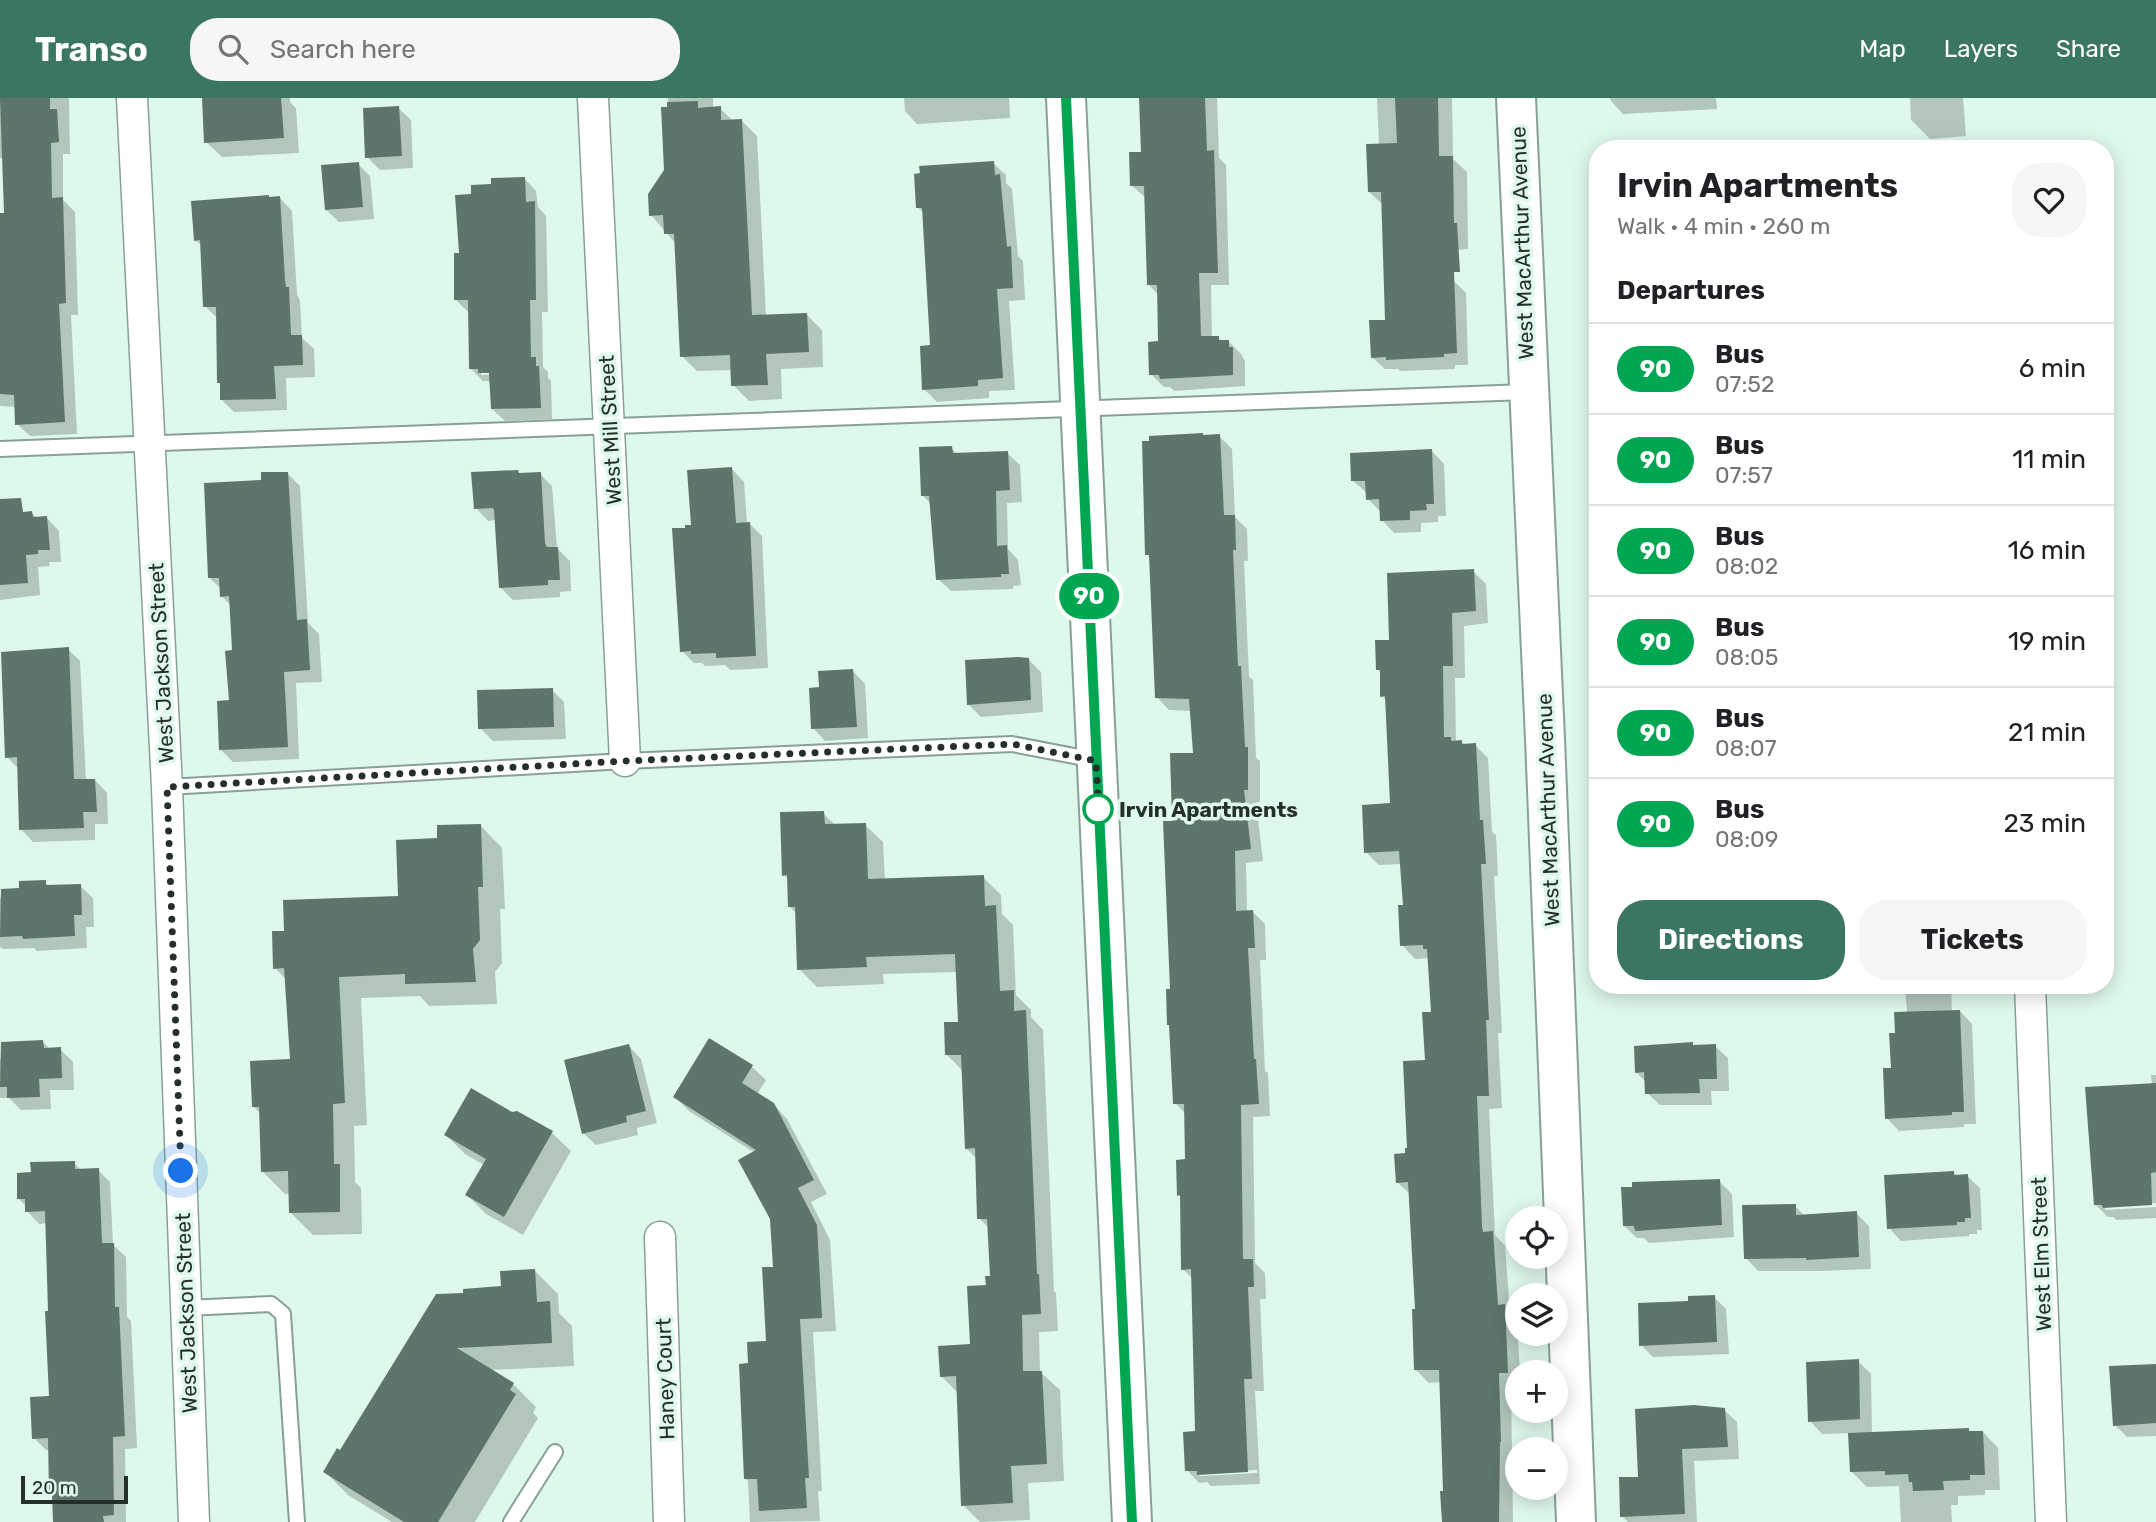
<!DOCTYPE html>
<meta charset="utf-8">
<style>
body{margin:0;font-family:Rubik,sans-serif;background:#f6f6f6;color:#202124;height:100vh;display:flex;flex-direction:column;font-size:26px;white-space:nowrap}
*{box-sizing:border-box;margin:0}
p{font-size:23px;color:#757577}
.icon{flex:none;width:38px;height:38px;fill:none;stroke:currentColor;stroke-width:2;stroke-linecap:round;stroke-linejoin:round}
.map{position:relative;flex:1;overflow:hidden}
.details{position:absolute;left:1589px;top:42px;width:525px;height:854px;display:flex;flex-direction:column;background:#fff;border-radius:28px;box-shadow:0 4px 18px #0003}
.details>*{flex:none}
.badge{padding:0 14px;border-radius:23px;font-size:24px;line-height:46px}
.buttons{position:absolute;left:1505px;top:1108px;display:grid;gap:14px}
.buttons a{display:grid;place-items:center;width:63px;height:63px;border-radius:50%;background:#fff;box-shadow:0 4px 18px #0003;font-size:35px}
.scale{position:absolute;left:21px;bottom:18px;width:107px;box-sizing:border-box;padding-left:7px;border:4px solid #26302b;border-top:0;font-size:19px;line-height:24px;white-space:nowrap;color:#26302b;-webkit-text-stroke:5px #dff8ec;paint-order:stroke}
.you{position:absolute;width:35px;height:35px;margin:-18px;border:5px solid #fff;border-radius:50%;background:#1a73e8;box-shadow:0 0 0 10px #1a73e833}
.map>.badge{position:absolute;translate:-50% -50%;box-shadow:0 0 0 4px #fff}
h2{padding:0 28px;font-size:26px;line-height:63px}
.round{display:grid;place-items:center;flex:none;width:74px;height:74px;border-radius:28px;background:#f6f6f6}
.headline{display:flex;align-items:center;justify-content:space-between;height:119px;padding:0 28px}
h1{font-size:33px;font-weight:700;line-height:52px}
.cta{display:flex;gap:14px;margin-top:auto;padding:14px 28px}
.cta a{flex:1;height:80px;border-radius:28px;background:#3b7660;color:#fff;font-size:28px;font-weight:700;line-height:80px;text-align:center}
.cta a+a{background:#f6f6f6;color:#202124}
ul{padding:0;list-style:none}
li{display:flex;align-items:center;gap:21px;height:91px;padding:0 28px;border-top:2px solid #e0e0e0}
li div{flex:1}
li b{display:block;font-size:26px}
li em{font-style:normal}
li .badge{min-width:77px;font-weight:700;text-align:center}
header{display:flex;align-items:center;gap:42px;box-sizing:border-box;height:98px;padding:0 35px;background:#3b7660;color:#fff}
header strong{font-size:33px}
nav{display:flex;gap:38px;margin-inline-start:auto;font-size:24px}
.search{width:490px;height:63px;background:#f6f6f6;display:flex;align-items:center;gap:18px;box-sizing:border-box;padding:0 24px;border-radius:28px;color:#757577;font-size:26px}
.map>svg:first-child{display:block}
.shadow{fill:#0003;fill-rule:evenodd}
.building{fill:#5e756b}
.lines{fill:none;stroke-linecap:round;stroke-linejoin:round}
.service-casing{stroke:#89a096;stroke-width:18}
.minor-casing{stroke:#89a096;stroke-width:33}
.secondary-casing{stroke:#89a096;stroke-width:42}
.service{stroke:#fff;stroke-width:14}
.minor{stroke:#fff;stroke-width:30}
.secondary{stroke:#fff;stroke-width:38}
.line-casing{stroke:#fff;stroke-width:16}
.line{stroke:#00a651;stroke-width:10}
.walk{stroke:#26302b;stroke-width:7;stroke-dasharray:0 12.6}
.stop-dot{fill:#fff;stroke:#00a651;stroke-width:3.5}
.labels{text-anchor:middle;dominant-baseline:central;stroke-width:7;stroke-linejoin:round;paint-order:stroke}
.street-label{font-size:21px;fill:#26302b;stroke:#dff8ec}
.stop-label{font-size:21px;font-weight:bold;fill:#26302b;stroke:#dff8ec;text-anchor:start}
</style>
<header>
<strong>Transo</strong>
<div class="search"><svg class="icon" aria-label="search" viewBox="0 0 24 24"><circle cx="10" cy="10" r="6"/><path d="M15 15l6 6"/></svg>Search here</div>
<nav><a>Map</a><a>Layers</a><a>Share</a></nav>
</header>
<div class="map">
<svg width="2156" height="1424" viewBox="0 0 2156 1424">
<rect width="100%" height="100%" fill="#dff8ec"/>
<!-- shadow -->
<g class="shadow">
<path d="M0,0H69L70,56H63V102L75,114L78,217H71L77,336L30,338L17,326L16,309L0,308V117H6L3,60H0Z"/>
<path d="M204,0H290V4L296,10L299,55L222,59L206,44Z"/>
<path d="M668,0H713V11L720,10L733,23H742L757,38L766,218L807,217L822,232L823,269L781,271L782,301L749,303L733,287L732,272L697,273L682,258L676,146L651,117L666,72L669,10Z"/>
<path d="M904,0H1009L1010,20L917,26L905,13Z"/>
<path d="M1141,0H1217L1219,60L1226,67L1229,187H1211L1212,240L1228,243L1241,256L1245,263V288L1174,293L1170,289H1164L1151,276L1160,245L1159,197L1148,186L1146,100L1132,88L1143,55Z"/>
<path d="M1377,0H1452L1453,61L1467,74L1468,151L1399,157L1383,107L1369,94L1379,47Z"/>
<path d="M1610,0H1716L1717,11L1623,16L1611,3Z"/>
<path d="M1910,0H1963L1966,38L1930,41L1911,22Z"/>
<path d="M398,10L411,22L413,70L380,72L367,59Z"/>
<path d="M993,65L1006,77V85L1012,91L1018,158L1023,163L1025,202L1009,203L1015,292L989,293V300L937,304L924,291L932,249L924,115L918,110Z"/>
<path d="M358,66L370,78L374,121L339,124L326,112Z"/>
<path d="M524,80L536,93L538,109L546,118L548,214H542L543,269L548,274V280L551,283L552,321L505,323L492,311V286L488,283H483L471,271L468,214L456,202L460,157L473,98L493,88ZM481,273L498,276L481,277Z"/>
<path d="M280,100L292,113L297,196L300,203L302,240L314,251L315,279L286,280L287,312L234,314L222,302V288L219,285L218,221L205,208L202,148L195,142L271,101Z"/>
<path d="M1453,182L1466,195L1468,267H1455V271L1400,273L1398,271H1385L1372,259L1387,223Z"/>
<path d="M1219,338L1232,351L1235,419L1247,431L1248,463H1244L1249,579L1253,582L1256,660L1260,663V704H1256L1263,763L1246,765L1247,814L1252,813L1265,826L1266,862H1260L1265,973L1268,975L1270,1018L1253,1019L1255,1165L1265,1175L1266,1201H1260L1264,1293H1255L1260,1386L1211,1388L1207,1384L1199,1385L1187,1372L1197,1335L1193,1181L1183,1171L1182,1099L1179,1097L1186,1063V1016L1175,1005L1172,892L1173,725L1194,657L1192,613L1169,612L1157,599L1151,461L1147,456ZM1257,1372V1375L1200,1378L1197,1375Z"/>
<path d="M951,350L958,357L1007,355L1020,367L1022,404L1007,405L1008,451L1018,462L1021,487L1013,488V491L951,493L938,481L931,406L923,398Z"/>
<path d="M1432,353L1444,366L1446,418H1438V424L1421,425V434L1394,435L1382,422L1380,413L1368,401L1367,395L1352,382Z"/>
<path d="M732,371L744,384L747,426H750L762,438L768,570L730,572L725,567L705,568L702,565H694L682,553L687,432L692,428Z"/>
<path d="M287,375L300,388L308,525L319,536L322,584L296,585L299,661L233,664L221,652L231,604L234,554L232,508L221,498V491L210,480L263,383Z"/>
<path d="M540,376L552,388L557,450L570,463L571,493L560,494V499L513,502L500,489L496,422L488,423L476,410L520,377Z"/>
<path d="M32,415L37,421L47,420L59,433L61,464H49L50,468L38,469L40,497L0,502V417Z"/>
<path d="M1473,473L1486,486L1488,525L1464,528L1465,580H1455L1456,644H1462L1465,647H1475L1488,660L1492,734L1496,737L1498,778H1494L1502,935H1498L1502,1010L1489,1011L1495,1137L1505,1148L1510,1214L1517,1221L1520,1274H1517V1287L1511,1288L1513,1424H1443L1445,1394L1441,1284L1429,1285L1416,1272L1417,1213L1411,1097L1397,1084L1409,1052L1427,963L1433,915L1429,860L1415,861L1402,847L1405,809L1402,766L1379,767L1366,754L1392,707L1387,603L1382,598L1381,575L1378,572L1391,543Z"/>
<path d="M68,551L80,563L86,683L95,682L107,695L108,726H95V742L33,744L21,731L19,671L7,659Z"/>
<path d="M1029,562L1041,574L1043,614L981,619L968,606Z"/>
<path d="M853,573L865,586L868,640L825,643L813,630L820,591Z"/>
<path d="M552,592L564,604L566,641L493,643L480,630Z"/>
<path d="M823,715L836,728L865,727L883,744L885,783L983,779L1001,797L1002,816L1013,827L1016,897L1031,912V919L1043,932L1054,1193L1056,1195L1058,1233L1039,1234L1040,1274L1060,1292L1064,1383L1028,1385L1030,1422L980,1424L963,1407L959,1296L941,1278L972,1248L991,1180L990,1131L979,1120L977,1061L966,1050L963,973L947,957L960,926L958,874L883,876L884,886L817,889L799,871L797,816L790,809L789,782L784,777Z"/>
<path d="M480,727L502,750L505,811H500L502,865L495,874L497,906L429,908L420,898L361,900L367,1027L354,1028L355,1084L361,1090L362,1136L313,1137L291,1115V1096H285L262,1073L261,1016L253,1008L291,963L287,882L275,870L285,834L399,800L439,742Z"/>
<path d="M45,784L50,789L80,788L93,800L94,829H86L87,850L37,853L34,850L3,851L0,849V800Z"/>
<path d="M1649,887H1703L1704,890L1655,893Z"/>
<path d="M1905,887H1951L1952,914L1960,913L1972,926L1976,1026H1964V1029L1899,1033L1887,1020L1897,936L1907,915Z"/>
<path d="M710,942L752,969L766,982L757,997L773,1006L787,1021L827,1096L811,1104L830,1142L836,1233L813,1234L822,1393H818L820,1423L750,1424L748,1383L745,1381L750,1267L768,1244L775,1170L771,1121L755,1055L689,1013L675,999Z"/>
<path d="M43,944L50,951H60L73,964L74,992H50L51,1011L21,1012L9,1000H0V961Z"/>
<path d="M1692,946L1695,948H1715L1728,960L1729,993H1711L1712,1007H1660L1647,995L1646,984L1636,974Z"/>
<path d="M629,948L641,961L657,1025L637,1030L638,1037L596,1047L583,1035Z"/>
<path d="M2151,977H2156V1105L2105,1109V1112L2156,1109V1120L2117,1122L2113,1119H2108L2096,1107L2152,987Z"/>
<path d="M516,1015L552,1035L571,1053L523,1137L486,1116L467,1097L484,1067L465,1056L446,1037Z"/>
<path d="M74,1065L81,1072H98L110,1084L113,1147L126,1159L127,1219L131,1223L137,1350L125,1351L126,1424H55L54,1400L51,1396L50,1352H46L34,1340L51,1300L47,1125L39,1126L27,1113V1109L19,1101L33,1076Z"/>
<path d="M1953,1074L1957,1078H1967L1980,1090L1982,1132H1977V1136H1969V1138L1901,1143L1889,1130Z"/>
<path d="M1719,1083L1732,1096L1734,1139L1649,1145L1644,1140H1637L1624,1128Z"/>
<path d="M1795,1108L1805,1118L1856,1115L1869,1128L1871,1171L1821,1173H1758L1746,1160Z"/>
<path d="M535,1173L558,1196L559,1215L572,1228L574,1268L490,1272L513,1286L536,1309L533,1315L538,1320L475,1424H392L348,1397L325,1374L464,1196L503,1190Z"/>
<path d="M1714,1199L1726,1211L1729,1256L1653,1259L1641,1247L1690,1204Z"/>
<path d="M1858,1263L1871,1276L1872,1336L1968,1332L1971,1335L1983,1334L1998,1350L2000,1392H1985V1397L1958,1398V1407H1951L1952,1424H1901L1899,1388L1867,1389L1852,1374L1850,1335L1822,1336L1810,1323Z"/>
<path d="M2156,1268V1338L2127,1339L2115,1327Z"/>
<path d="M1724,1312L1737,1324L1739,1361L1694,1363L1697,1424H1628L1622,1418L1640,1380Z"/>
</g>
<!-- building -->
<g class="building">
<path d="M0,0H50V11H57L59,44L51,45L52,100L63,99L66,205L59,206L65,324L15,327L14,297L0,296V115H4Z"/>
<path d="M202,0H281L284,40L204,45Z"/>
<path d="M1139,0H1205L1207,53L1214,52L1218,175H1199L1201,238H1219V242H1229V249H1233V277L1160,281L1159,277H1149L1148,244L1158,243L1157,187H1147L1144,88H1130L1129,54H1141Z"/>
<path d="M1395,0H1438L1439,58H1453L1454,125H1457L1460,174H1454L1457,255L1444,256V259L1386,262V259L1371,260L1369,222H1385L1381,94H1368L1366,46L1397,45Z"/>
<path d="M698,3V10L721,8V22L742,21L752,217L807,215L809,254L766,256L768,287L731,288L730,257L680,259L674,136H664L663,117L649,118L648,96L664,72L661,9H667V4Z"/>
<path d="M399,8L402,58L365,60L363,10Z"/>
<path d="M994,63L995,77L1000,76L1007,149L1011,148L1013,190L997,191L1003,280L978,282V288L922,292L920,248L930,247L922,110H916L914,76L920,75L919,68Z"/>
<path d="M359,64L363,109L325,112L321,67Z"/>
<path d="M525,79L526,104L535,103L536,202H530L531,259H536V268H539L541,310L491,311L489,275H478V271H469L468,202H454V155H459L455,97L471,96V87L491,86V80Z"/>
<path d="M269,97V99L280,98L285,182L286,189H289L291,237H302L303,267L274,268L276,301L220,302V285H217L216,209H203L200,142L194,143L191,103Z"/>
<path d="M1203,335V337L1220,336L1224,417H1235L1236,452H1233L1238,568H1241L1245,649H1248V692H1244L1251,751L1235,753L1236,813L1253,812L1255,850H1248L1254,961H1256L1259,1006L1241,1007L1243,1161H1253L1254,1189H1248L1252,1281H1244L1248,1374L1197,1377V1373H1185L1183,1334L1195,1333L1191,1171L1181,1172L1180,1097L1177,1098L1176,1062L1185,1061L1184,1006H1173L1169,927H1167L1166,891H1170L1163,723H1172L1170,655H1193L1189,601L1155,600L1149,457H1145L1142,343H1149V338Z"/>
<path d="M952,348L953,355L1008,353L1010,392L996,393L997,448L1007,447L1009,476H1001V479L936,482L929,398H921L919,349Z"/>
<path d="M1432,351L1434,406H1426L1427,412L1410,413V422L1380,423L1379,401L1366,402L1365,383H1351L1350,355Z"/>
<path d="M732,369L736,425L750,424L756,558L716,560V555L691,556V553L680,554L672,430H685V427H691L687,372Z"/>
<path d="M518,372L519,375L541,374L545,445L547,449H558L560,482H548V487L499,490L494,412L493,410L474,411L471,374Z"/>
<path d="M261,374H288L297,522L307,521L310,572L284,574L288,649L219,652L217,603L229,602L225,553L232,552L229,498L220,499L219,480H208L204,385L261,382Z"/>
<path d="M21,400L23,414L32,413L33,419L47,418L50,452H38V456L26,457L28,485L0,487V401Z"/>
<path d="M1474,471L1476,513L1452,515L1453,568H1443L1444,639H1451V643L1462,642V646L1476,645L1480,722H1483L1486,766H1481L1489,922H1486L1489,998H1477L1482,1129L1483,1134L1493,1133L1498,1207L1505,1206L1508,1275H1499L1501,1344H1500L1499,1424H1442L1440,1393H1443L1439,1272H1414L1412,1211H1415L1408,1084L1396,1085L1394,1056L1405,1055V1050H1407L1403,963L1425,962L1422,914H1431L1427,851H1423V847L1400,848L1398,807H1403L1399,753L1364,755L1362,707L1390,705L1385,598L1380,599V572H1376L1375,542H1389L1387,475Z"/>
<path d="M69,549L74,681H95L97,714H83L84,730L19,732L17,659L5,660L1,554Z"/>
<path d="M1018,559L1029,560L1031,602L967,607L965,562Z"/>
<path d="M853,571L857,629L811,631L809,590L819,589L818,573Z"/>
<path d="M553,590L554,629L478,631L477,592Z"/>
<path d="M824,713L825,726L866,725L868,781L984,777L985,808L996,807L1000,893L1014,892V913L1026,912L1037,1176H1039L1041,1216L1022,1217L1023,1273H1042L1047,1366L1011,1368L1013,1405L961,1408L956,1278L940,1279L938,1248L970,1246L967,1188L986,1187L985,1178H990L987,1121H977L975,1050L965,1051L961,957H945L944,924H958L955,856L866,859L867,869L797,872L795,809H788L787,777L782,778L780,714Z"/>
<path d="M481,726L483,789H478L480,842L473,851L476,884L405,886V876L339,879L345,1005L333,1006L334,1066H340V1114L289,1115L288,1073L261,1074L259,1009H252L250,963L290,961L284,870L273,871L272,833H284L283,802L398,798L396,742L437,740V727Z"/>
<path d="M46,782V787L81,786L82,817H74L75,838L23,841L22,838L0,839L1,791L19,790V783Z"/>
<path d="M1960,912L1964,1014H1952V1017L1885,1021L1883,970H1891L1889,935H1895L1894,914Z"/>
<path d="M709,940L753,967L742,985L774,1005L814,1082L798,1090L817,1127L822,1220L800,1221L809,1380H805L807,1410L759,1413L757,1381H744L739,1266L748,1265L747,1244L766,1243L762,1169H773L770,1121L738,1062L756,1052L673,999Z"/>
<path d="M43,942L44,950L61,949L62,980L39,981L40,999L7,1000V989H0L1,944Z"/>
<path d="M1693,944V947L1716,946L1717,981H1699L1700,995L1645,996L1644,974L1635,975L1634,948Z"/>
<path d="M629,946L646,1013L626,1018L627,1024L582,1036L564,962Z"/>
<path d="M2156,985V1074L2151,1075L2152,1107L2103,1110L2102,1107H2094L2085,989Z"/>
<path d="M471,990L512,1014L517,1013L553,1033L504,1119L465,1097L486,1061L444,1037Z"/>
<path d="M75,1063V1071L99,1070L102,1145H114L115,1209H119L125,1338L113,1339L114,1417L103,1418L104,1424H53L52,1397H49L48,1340L32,1341L30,1299L49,1298L45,1213H48L45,1113L25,1114V1101H17V1075L31,1074L30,1064Z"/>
<path d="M1954,1073V1077L1968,1076L1971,1120H1965V1124H1957V1127L1887,1131L1884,1077Z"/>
<path d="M1720,1081L1722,1127L1635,1133L1634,1128H1623L1621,1089H1632V1084Z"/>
<path d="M1796,1106V1117L1857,1113L1859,1159L1806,1162V1160L1744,1161L1742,1107Z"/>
<path d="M535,1171L537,1204L550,1203L552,1245L457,1250L514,1285L510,1292L516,1296L438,1424H404L323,1374L337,1350L340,1352L436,1196L463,1195V1191L501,1188L500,1173Z"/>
<path d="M1715,1197L1717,1244L1639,1248L1638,1205L1688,1203V1198Z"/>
<path d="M1859,1261L1860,1321L1808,1324L1806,1264Z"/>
<path d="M2156,1266V1325L2113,1328L2109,1268Z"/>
<path d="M1694,1307L1725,1310L1728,1349L1682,1351L1685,1416L1620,1419L1619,1379H1638L1635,1311Z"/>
<path d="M1969,1330V1333H1983L1985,1377H1970V1382L1943,1383L1944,1392L1913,1393L1912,1384H1909L1908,1376L1885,1377V1373L1850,1374L1848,1335Z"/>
</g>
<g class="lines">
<defs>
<g id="service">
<path d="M0,351L1527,294"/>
<path d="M167,689L625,663L1012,646L1095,662"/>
<path d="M186,1210L271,1206L283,1216L297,1424"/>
<path d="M511,1424L555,1354"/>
</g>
<g id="minor">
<path d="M132,0L167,689L194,1424"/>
<path d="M593,0L625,663"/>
<path d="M2030,887L2051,1424"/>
<path d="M660,1139L669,1424"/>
</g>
<g id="secondary">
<path d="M1066,0L1132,1424"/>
<path d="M1516,0L1545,641L1576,1424"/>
</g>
</defs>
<!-- service casing -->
<use href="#service" class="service-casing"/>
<!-- minor casing -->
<use href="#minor" class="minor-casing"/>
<!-- secondary casing -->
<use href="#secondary" class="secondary-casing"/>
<!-- service -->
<use href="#service" class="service"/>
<!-- minor -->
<use href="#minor" class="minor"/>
<!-- secondary -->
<use href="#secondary" class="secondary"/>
</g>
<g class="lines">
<defs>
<path id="line" d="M1066,0L1132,1424"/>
</defs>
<!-- line casing -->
<use href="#line" class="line-casing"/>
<!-- line -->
<use href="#line" class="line"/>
<!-- walk -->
<path class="walk" d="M181,1073L167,689L625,663L1013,646L1096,663L1099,717L1098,711"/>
</g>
<!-- markers -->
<circle class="stop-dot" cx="1098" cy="711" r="14"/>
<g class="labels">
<!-- street labels -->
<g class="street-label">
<text transform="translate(1522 145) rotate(-92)">West MacArthur Avenue</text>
<text transform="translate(610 332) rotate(-93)">West Mill Street</text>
<text transform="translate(161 565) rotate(-93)">West Jackson Street</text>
<text transform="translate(1548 712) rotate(-92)">West MacArthur Avenue</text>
<text transform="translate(2041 1156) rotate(-92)">West Elm Street</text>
<text transform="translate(186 1215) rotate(-92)">West Jackson Street</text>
<text transform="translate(665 1281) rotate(-92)">Haney Court</text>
</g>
<!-- stop labels -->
<g class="stop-label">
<text x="1119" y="711">Irvin Apartments</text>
</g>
</g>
</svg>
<div class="buttons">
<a><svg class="icon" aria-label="locate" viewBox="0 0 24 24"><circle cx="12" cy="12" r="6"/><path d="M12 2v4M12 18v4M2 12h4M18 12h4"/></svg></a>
<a><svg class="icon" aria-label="layers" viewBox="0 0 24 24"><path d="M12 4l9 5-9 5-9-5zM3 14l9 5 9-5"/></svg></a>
<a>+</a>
<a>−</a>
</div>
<div class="scale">20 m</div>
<div class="you" style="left:181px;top:1073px"></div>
<b class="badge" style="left:1089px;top:498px;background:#00a651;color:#fff">90</b>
<section class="details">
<div class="headline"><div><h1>Irvin Apartments</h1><p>Walk · 4 min · 260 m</p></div><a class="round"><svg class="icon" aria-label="heart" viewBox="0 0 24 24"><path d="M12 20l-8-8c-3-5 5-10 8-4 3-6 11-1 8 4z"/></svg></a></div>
<h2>Departures</h2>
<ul>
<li><span class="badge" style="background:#00a651;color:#fff">90</span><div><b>Bus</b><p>07:52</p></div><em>6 min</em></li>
<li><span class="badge" style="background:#00a651;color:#fff">90</span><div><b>Bus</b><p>07:57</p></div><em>11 min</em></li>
<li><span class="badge" style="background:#00a651;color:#fff">90</span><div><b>Bus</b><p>08:02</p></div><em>16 min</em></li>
<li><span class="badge" style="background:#00a651;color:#fff">90</span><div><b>Bus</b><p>08:05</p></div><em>19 min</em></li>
<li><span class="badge" style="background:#00a651;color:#fff">90</span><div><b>Bus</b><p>08:07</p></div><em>21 min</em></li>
<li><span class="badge" style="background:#00a651;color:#fff">90</span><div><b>Bus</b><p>08:09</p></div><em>23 min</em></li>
</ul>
<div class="cta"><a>Directions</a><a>Tickets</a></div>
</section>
</div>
